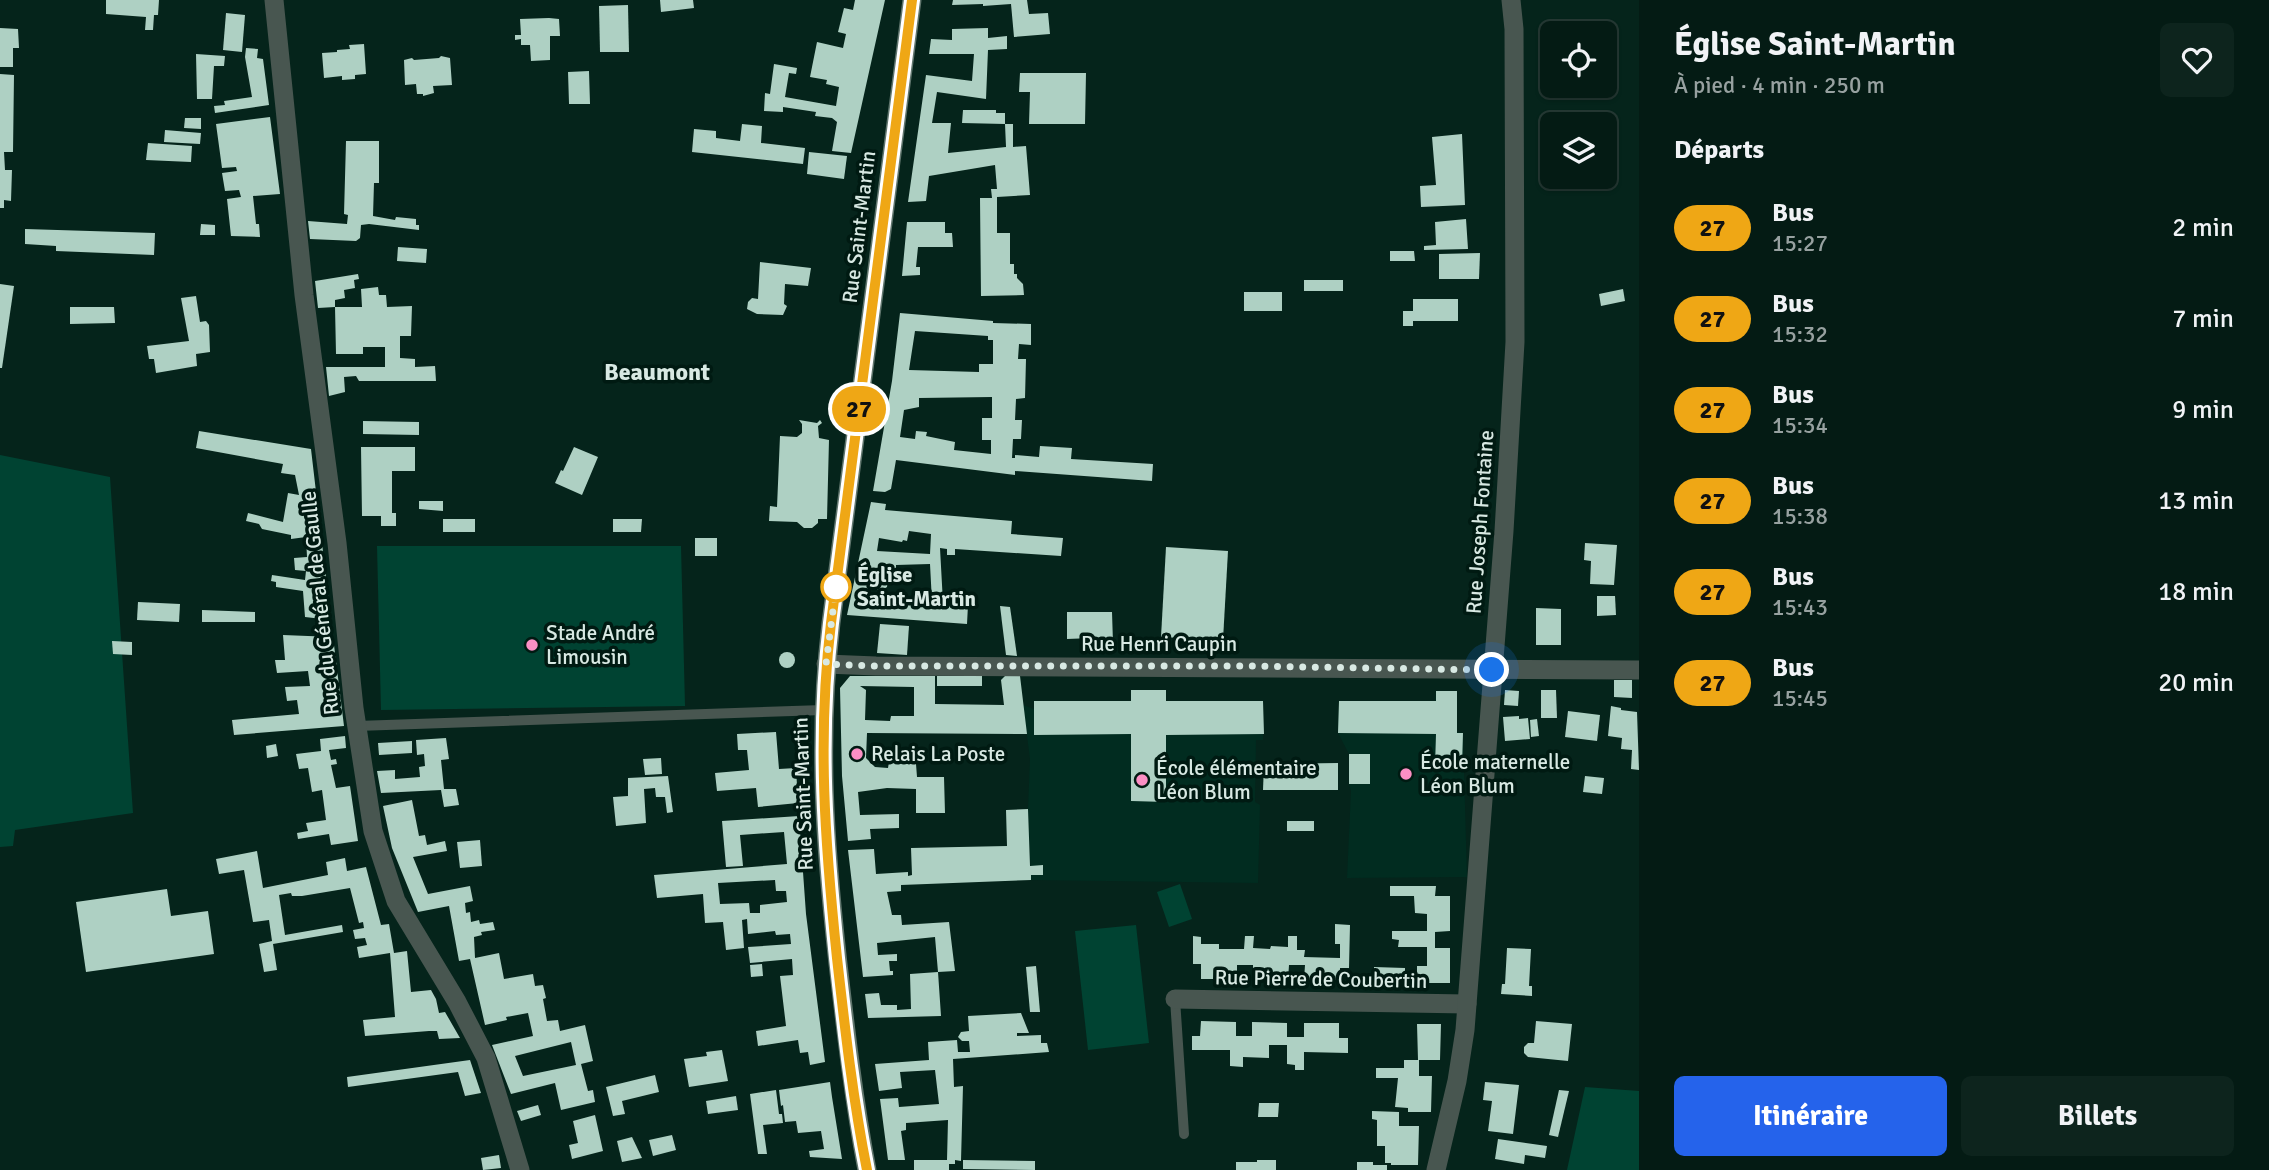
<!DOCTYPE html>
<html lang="fr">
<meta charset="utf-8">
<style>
body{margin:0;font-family:Signika,sans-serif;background:#0d241d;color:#f1f3f6;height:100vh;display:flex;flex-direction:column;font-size:26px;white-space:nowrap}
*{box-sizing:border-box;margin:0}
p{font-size:23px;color:#97a1a0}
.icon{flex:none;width:38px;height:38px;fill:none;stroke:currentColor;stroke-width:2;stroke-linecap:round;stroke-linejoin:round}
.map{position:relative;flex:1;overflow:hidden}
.panel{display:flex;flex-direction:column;background:#041b14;width:630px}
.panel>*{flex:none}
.badge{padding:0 14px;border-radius:23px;font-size:24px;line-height:46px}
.controls{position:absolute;left:1540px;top:21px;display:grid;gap:14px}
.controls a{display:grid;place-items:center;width:77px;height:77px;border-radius:10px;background:#041b14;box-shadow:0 2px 5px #0004,0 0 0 2px #253934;font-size:35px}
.you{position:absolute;width:35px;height:35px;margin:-18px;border:5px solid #fff;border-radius:50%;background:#1a73e8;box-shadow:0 0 0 10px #1a73e833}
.map>.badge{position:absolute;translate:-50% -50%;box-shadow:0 0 0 4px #fff}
h2{padding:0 35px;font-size:26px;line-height:63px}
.round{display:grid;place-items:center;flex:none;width:74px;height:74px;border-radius:10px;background:#0d241d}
.head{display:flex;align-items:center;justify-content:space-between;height:119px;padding:0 35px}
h1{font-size:33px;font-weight:700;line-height:52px}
.primary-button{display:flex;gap:14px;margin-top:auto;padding:14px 35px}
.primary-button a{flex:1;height:80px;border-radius:10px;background:#2563eb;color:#fff;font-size:28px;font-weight:700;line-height:80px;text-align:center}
.primary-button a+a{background:#0d241d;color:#f1f3f6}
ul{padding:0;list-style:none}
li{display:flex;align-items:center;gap:21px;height:91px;padding:0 35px}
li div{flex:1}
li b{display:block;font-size:26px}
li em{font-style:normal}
li .badge{min-width:77px;font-weight:700;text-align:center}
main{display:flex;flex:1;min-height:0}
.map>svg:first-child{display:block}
.built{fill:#012c20}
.green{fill:#004332}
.building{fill:#aed0c3;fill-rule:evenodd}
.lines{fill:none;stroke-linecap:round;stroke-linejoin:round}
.service{stroke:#485650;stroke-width:10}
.minor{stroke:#485650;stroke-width:19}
.secondary{stroke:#60756d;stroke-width:19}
.line-casing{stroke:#fff;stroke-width:16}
.line{stroke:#efa715;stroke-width:10}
.walk{stroke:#d8e9e3;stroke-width:7;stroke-dasharray:0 12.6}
.stop-dot{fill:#fff;stroke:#efa715;stroke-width:3.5}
.poi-dot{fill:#fb8fc4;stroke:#001a12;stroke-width:2.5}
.labels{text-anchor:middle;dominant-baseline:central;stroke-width:7;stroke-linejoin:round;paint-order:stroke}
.street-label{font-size:21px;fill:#d8e9e3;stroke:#001a12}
.stop-label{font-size:21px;font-weight:bold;fill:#d8e9e3;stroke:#001a12;text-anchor:start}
.poi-label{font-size:21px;fill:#d8e9e3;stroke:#001a12;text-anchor:start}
.quarter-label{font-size:24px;font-weight:bold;fill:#d8e9e3;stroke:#001a12}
</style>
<main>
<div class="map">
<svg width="1639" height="1170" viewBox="0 0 1639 1170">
<rect width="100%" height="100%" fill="#05241b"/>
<!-- built -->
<g class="built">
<path d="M1436,691H1457V732L1463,733L1467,877L1347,878L1351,791L1349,784V754L1338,733L1339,701H1435Z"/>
<path d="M1131,701H1263V740H1256L1255,802L1260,805L1258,883L1031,880L1028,809L1030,759L1023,705L1034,709Z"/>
</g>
<!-- green -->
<g class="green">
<path d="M0,455L110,477L133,813L15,830L13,846L0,847Z"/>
<path d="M377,546H681L685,706L381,710Z"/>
<path d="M1180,884L1192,919L1169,927L1157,892Z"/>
<path d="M1136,925L1149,1043L1088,1050L1075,931Z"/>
<path d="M1585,1087L1639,1091V1170H1567Z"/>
</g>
<!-- building -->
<g class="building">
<path d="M106,0H159L158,15H154L153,30H145L146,17L106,14Z"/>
<path d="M660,0H693L694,8L661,12Z"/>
<path d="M855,0H885L851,153L832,151L837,122L832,118L815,116L816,112L783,107V112L764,111L765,93L770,94L774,64L797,68L796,74L789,73L785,97L836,106L839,87L826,84L827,80L810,77L817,42L843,48L846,34L838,32L844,8L853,10Z"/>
<path d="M953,0H1027L1029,14L1048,13L1050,34L1014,37L1011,4L983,6V4L952,5Z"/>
<path d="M628,5L629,52H600L599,6Z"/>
<path d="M226,13L245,15L242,52L223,50Z"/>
<path d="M549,18L559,19L560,36H550V60L531,61L530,45H521V39L515,40V35H521L520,19Z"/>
<path d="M0,28L18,29L19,48H13V67H0Z"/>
<path d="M988,28V38L1007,36V49L988,50L986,99L937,92L932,123H951L948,153L1006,147L1005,124H1013V147L1026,146L1030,195L997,197V233H1010V264H1014V274H1017V278L1023,284L1024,295L981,296L980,198H992L991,189H997L995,165L929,176L926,201L908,202L926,75L972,81L974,54H929L931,39L952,40V29Z"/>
<path d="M364,44L366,74L355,75V79L342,80V76L324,78L322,53L337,52V50L350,49L349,45Z"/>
<path d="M246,48L258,49L257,58L263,59L269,105L215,113L214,106L225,105L224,101L252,97L245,57Z"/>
<path d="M196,54L225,56L224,66H214L212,99H197Z"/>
<path d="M441,56L450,58L452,85L433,86L434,93L423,96V94H417L416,84L405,85L404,60L412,58L414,60L439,58Z"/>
<path d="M589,71L590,104H569L568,72Z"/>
<path d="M1020,73H1086L1085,124H1029L1030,92H1019Z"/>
<path d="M0,74L14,75L13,152H4L5,170H12L11,201L4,200V208H0Z"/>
<path d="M963,110H996V113H1005V124L962,123Z"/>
<path d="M270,117L280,194L253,196L256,224H259L260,237L231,236L227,199L241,197L239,190L225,191L222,173L237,171L236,167L222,168L216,124Z"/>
<path d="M185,118H201V129L184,128Z"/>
<path d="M742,124L762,126L761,143L805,148L803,164L692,152L694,129L716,131V138L740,141Z"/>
<path d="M165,130L201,133L200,144L164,142Z"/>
<path d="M1462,134L1465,205L1421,207L1420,186L1436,185L1432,137Z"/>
<path d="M346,141H379V183H374L373,216L395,220L396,217L416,219V225H419V230L369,224L361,225L360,238L356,241L310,239L308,221L347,224L348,215L344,214Z"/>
<path d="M148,143L192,146L191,162L146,160Z"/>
<path d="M809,152L847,156L844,179L807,174Z"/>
<path d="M1466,219L1468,249L1424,250V246L1436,245L1435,222Z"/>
<path d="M907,222H945V233H952L953,247H918L916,267H920V275L902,276Z"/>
<path d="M201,224L215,225V235H200Z"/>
<path d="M25,229L155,233L154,255L56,251V246L25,244Z"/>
<path d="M398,247L427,249L426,263L397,261Z"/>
<path d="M1390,251H1414L1415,261H1390Z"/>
<path d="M1480,253L1479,279H1439V254Z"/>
<path d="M760,262L811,268L808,286L785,284L784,304L787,306L783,315L757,314L747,309L748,302L752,298L758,299Z"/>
<path d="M358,274L359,279L354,280L355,288L344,290L345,298L335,300V307H362L361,289L378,287L379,295H386L387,307L412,306L411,336H400V358L415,359V367L435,366L436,381H359L356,376L344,377L345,392L329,396L326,367H385V347H363V354H336L335,307L318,308L315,281Z"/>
<rect x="1304" y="280" width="39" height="11"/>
<path d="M0,284L14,286L2,368H0Z"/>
<path d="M1623,289L1625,301L1601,306L1599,294Z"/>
<rect x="1244" y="292" width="38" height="19"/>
<path d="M196,296L200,322L206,321L209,325L210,352L196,354L197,366L156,373L154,359H149L147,346L189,341L181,298Z"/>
<path d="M1413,299H1458V321H1413V326H1403V311H1413Z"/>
<path d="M70,307H114L115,323L70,324Z"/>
<path d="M900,313L993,321V323L1031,324V345L1019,344L1018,359H1026L1025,398L1016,399L1015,420H1022L1021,439H1013L1012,458H1015V455L1039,457L1040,446L1072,448L1071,459L1153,464L1152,481L1015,471V475L896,460L891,489L885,492L873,491L892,381ZM915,331L988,336V340H993V364H979V372L909,370ZM992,397V418H982V440H991V454L954,450L955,442L926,436L927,432L916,431L915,439L900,437L904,410L919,407V398Z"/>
<path d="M799,420L817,423L820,420L822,423L818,426L819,438L829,440L827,519H818V523L812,528H804L797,522L769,521L770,506L777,507L780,436L797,437L802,433V424Z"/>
<path d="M363,421L419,422V435L363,434Z"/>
<path d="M199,431L311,449L331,620L305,617L303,591L276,587V582L271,581L272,575L305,580L306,571L295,570L294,558L307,557L306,537L291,539V535L262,529L259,524L246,521L248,513L283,522L288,493L299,495L295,475L281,473L283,464L196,448Z"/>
<path d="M361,447H415V471H392V513H396V526H381V516H362Z"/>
<path d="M574,447L598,457L582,495L555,483L561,470L563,471Z"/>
<path d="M419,501H443V511L419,509Z"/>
<path d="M871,502L886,504L885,510L1012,521L1011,534L1063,538L1061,556L955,549V555H947V549L940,548L943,603L968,605L967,624L847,615ZM909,531L931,534L930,554L877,551L879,538L902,542L903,540L907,541ZM930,564L932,602L913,601V605L864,602L866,590H882L887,587L888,579H896V565Z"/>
<rect x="443" y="519" width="32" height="13"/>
<path d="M613,519H642L641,532H613Z"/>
<rect x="695" y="538" width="22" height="18"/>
<path d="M1585,543L1617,545L1614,585L1590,584L1591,561L1584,560Z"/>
<path d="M1166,547L1228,551L1223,640L1161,637Z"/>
<path d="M1597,596H1615L1616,615L1597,616Z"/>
<path d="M138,602L180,604L179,622L137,620Z"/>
<path d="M1000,606L1010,607L1017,656L1006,655Z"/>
<path d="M1536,608L1561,609V645H1536Z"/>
<path d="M202,610L255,612V622H202Z"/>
<path d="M1067,612H1112L1113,643H1092V638L1067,639Z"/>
<path d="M880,624L909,626L907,655L877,653Z"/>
<path d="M283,635L333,637L344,726L234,735L232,720L299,714L297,700L287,701L285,687L310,686L308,671L277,673L275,660H285Z"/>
<path d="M112,641L132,642V655L113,654Z"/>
<circle cx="787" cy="660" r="8"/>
<path d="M850,676H935V704L1004,705L1001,680L1005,676H1020L1027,734L867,733L866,758L875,767L888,768L889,762L916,764L917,777H944L945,813H916V789L887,788L858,792L860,815L899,814V828L870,829L871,839L848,841L842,776L840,688ZM860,686L914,687V716H891L890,721L865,720L866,690Z"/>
<rect x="937" y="676" width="45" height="10"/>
<path d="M1614,680H1632V698L1614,697Z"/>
<path d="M1131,690H1166V701H1263L1264,734L1166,735V802L1131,801V734L1034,735V701H1131Z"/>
<path d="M1505,690L1519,691L1518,706L1504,705Z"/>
<path d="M1541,690H1556L1557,718H1541Z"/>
<path d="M1436,691H1457V733H1463L1462,767H1435L1436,734L1338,733L1339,701H1436Z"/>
<path d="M1611,706L1621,708V710L1637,712L1639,770L1631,769L1632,750L1621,749L1622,738L1608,736Z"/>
<path d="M1568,711L1600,715L1597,741L1565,737Z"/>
<path d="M1519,716V719L1528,718L1530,739L1505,741L1503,717Z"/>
<path d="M1537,719L1539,736L1531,737L1530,720Z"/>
<path d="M776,732L779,769L796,768L798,803L758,807L756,788L717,791L715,773L749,770L747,750H738L737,734Z"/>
<path d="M345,736L346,748L329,750L331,760L336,759L337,764L331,765L336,788L350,786L358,841L331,845L329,834L298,839L297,833L308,831L306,823L326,820L322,790L312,792L308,768L299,769L296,754L321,751L320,739Z"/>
<path d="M446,738L449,759L441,760L444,789H456L459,805L444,807L441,790L381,793L377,771L395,770V779L420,777L419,767L425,766L424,754L417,755L416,740Z"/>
<path d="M412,741V753L379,755L378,743Z"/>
<path d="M276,744L278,756L267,758L266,746Z"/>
<rect x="1349" y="754" width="21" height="30"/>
<path d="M661,758L662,774L645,775L643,759Z"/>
<path d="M1338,763V790H1263L1264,764Z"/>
<path d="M668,776L673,812L667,813L665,797H656L655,788L644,789L646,823L616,826L613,797L628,796V778Z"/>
<path d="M1585,776L1604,778L1602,794L1583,792Z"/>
<path d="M412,800L419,836L425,835L427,845L445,841L447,851L413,857L428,894L470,886L473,901L465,903L466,913L470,912L471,922L479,920L480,924L493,922L495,930L481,932L482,935L474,937L475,958L499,953L504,979L533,974L535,986L543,985L546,998L543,999L547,1021L558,1020L560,1031L585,1025L593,1061L581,1064L588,1091L593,1090L595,1102L561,1110L555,1083L511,1094L492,1045L533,1036L528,1013L506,1017L507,1020L485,1025L470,959L459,961L449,906L418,912L392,848L383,806ZM571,1042L576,1065L523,1076L515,1056Z"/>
<path d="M1028,809L1030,866L1043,865V875H1031V880L901,885V891L887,892L892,915H901L902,925L949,922L955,971L938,972L941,1016L868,1018L865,994L879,993L881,1005H897V1010L911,1009L910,974L938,972L935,937L877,943L878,955L897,954V961H889L890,971H893V975L863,977L848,850L874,849L876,874L908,872V876L912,875L911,848L1007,846L1006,810Z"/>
<path d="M799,816L806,914L825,1062L810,1065L808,1052L800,1053L798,1040L758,1046L756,1031L786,1026L780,976L793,975L792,959L750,963L748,947L791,944L790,934L776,935L775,931L748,934L747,919L742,920L744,948L726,950L723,922L705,923L703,894L657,898L654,875L787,864L784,832L740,835L743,866L726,867L722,821ZM775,880L776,891H786L787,902L760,905V913H750L749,903L720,904L718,883Z"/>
<rect x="1287" y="821" width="27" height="10"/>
<path d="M480,840L482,866L460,868L457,842Z"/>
<path d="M257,851L263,888L328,875L326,862L345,858L347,871L366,867L381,925L389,924L394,953L407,951L411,992L431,990L436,999L439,1013L445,1012L460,1038L439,1039L437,1031H429L365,1036L363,1020L395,1017L390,953L359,958L357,947L367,945L365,938L355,939L353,930L364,928L363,922L359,923L350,888L302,896H292L291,893L279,895L285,935L342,925L343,932L273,944L277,970L264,972L259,944L272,941L269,920L253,922L244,870L219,874L216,859Z"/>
<path d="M1390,886H1436L1435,896H1450V931L1435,932V948H1450V983H1417V966H1427V947H1398L1399,940L1392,939V931H1427V914L1415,913L1414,896H1390Z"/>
<path d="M167,889L171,916L208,911L214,954L86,972L76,902Z"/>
<path d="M1335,924L1350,925L1349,968H1340V980H1304L1305,965H1289L1288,980L1253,979V965H1237V979H1201V964H1193V936L1201,937V944H1219V949H1244L1245,936H1254L1253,948L1270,949L1271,946L1288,947V936H1297V950H1305L1304,957L1340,958V944H1335Z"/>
<path d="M1507,948L1531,949L1529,986H1532V996L1501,994L1502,984H1505Z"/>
<path d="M762,964L763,976L751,977L750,965Z"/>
<path d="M1036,966L1040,1012H1030L1026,967Z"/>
<path d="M1374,967L1405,968V982H1374Z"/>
<path d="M1021,1013L1029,1033H1017V1036L1041,1035V1043H1047L1049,1052L953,1059L954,1087L963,1086L961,1161L955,1160V1164H949V1170H914V1160H947L948,1120L906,1123V1130L901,1131L905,1160H888L880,1099L898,1098L899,1107L939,1104L935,1070L900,1072L902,1088L879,1091L875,1064L929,1060L928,1042L957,1040L958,1052H970L969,1041H962L958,1037L961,1032L969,1031L968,1016Z"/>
<path d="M1201,1021L1236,1022V1036H1252V1022L1287,1023V1037H1304V1023H1339V1038H1348V1053L1304,1052V1070H1295V1065L1287,1064V1045H1269V1058L1243,1057V1067L1230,1066V1050H1192V1036H1200Z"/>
<path d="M1536,1021L1572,1024L1568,1061L1528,1057L1524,1053V1047L1528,1043H1534Z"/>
<path d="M1417,1024H1441L1440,1060H1419V1076H1432L1431,1112H1408V1108L1395,1107L1398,1078H1376V1068H1404V1060H1418Z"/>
<path d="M722,1050L728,1081L689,1087L684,1059L707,1056L706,1052Z"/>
<path d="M470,1060L481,1093L465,1096L458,1072L348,1087L347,1077Z"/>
<path d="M655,1075L659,1092L622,1101L625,1114L613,1116L606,1087Z"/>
<path d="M830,1082L832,1097L842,1159L810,1157L809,1151L824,1149L821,1131L798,1133L796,1121L785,1122L783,1105L781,1106L779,1090Z"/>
<path d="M1485,1082L1519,1085L1513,1134L1488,1131L1492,1101L1483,1100Z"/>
<path d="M776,1090L779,1114H782L783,1123L763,1125L767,1154H758L750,1094Z"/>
<path d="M1559,1090L1569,1091L1558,1137L1549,1135Z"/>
<path d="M736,1096L738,1110L708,1114L706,1101Z"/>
<path d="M1259,1103H1279L1278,1117H1258Z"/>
<path d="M538,1105L541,1115L521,1121L517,1111Z"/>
<path d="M1372,1111L1399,1112V1126H1419L1418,1165H1391V1163H1385V1146H1377V1120L1372,1119Z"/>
<path d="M595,1115L603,1151L572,1159L569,1145L578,1143L573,1121Z"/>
<path d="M672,1135L676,1150L653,1156L649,1140Z"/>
<path d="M632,1137L642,1158L622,1162L617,1141Z"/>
<path d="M1498,1139L1547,1146L1545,1158L1525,1155L1524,1164L1495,1159Z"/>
<path d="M499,1155L501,1168L483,1170L481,1158Z"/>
<path d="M963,1160L1035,1161V1170L963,1169Z"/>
<path d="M1257,1160H1276V1170H1236V1162H1257Z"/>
<path d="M1357,1162H1373V1165H1387V1170H1357Z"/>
</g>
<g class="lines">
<!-- service -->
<g class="service">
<path d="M357,726L823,710"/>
<path d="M1175,999L1184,1134"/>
</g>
<!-- minor -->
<g class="minor">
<path d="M274,0L304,295L337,543L354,708L373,831L396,901L457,1002L486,1058L520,1170"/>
<path d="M826,664L876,666L1639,670"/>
<path d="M1175,999L1467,1004"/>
<path d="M1436,1170L1457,1081L1465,1030L1504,531L1515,342L1514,29L1511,0"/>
</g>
<!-- secondary -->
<path class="secondary" d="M867,1170C854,1102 846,1033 838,964C825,847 817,741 831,623L912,0"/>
</g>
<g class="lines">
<defs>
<path id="line" d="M867,1170C853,1100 845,1029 837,958C825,843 817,739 831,623L912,0"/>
</defs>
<!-- line casing -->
<use href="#line" class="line-casing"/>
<!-- line -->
<use href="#line" class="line"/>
<!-- walk -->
<path class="walk" d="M836,587L826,664L876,666H1245L1492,670"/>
</g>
<!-- markers -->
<circle class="stop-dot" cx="836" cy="587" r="14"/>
<g class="poi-dot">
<circle cx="532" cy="645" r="7"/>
<circle cx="857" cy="754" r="7"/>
<circle cx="1406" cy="774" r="7"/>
<circle cx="1142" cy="780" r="7"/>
</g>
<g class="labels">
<!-- street labels -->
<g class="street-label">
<text transform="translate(859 227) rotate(-83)">Rue Saint-Martin</text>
<text transform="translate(1480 522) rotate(-86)">Rue Joseph Fontaine</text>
<text transform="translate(320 603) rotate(-96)">Rue du Général de Gaulle</text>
<text x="1159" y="644">Rue Henri Caupin</text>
<text transform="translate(803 794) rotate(-92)">Rue Saint-Martin</text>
<text transform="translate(1321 979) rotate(1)">Rue Pierre de Coubertin</text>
</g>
<!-- stop labels -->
<g class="stop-label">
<text x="857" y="575">Église<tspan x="857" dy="24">Saint-Martin</tspan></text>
</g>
<!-- poi labels -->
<g class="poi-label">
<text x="546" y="633">Stade André<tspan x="546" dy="24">Limousin</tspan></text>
<text x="871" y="754">Relais La Poste</text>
<text x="1420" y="762">École maternelle<tspan x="1420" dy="24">Léon Blum</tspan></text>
<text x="1156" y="768">École élémentaire<tspan x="1156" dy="24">Léon Blum</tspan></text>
</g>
<!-- quarter labels -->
<g class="quarter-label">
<text x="657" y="372">Beaumont</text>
</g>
</g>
</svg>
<div class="controls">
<a><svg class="icon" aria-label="locate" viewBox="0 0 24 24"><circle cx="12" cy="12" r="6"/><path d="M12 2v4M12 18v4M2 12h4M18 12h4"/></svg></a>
<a><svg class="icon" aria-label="layers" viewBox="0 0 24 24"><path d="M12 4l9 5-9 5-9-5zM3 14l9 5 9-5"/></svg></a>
</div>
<div class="you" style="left:1492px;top:670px"></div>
<b class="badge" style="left:859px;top:409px;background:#efa715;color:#111">27</b>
</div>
<section class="panel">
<div class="head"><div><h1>Église Saint-Martin</h1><p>À pied · 4 min · 250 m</p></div><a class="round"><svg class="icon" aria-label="heart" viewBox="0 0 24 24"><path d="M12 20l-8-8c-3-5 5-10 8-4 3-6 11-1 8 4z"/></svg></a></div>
<h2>Départs</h2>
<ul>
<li><span class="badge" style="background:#efa715;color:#111">27</span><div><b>Bus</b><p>15:27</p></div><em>2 min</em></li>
<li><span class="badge" style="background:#efa715;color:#111">27</span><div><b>Bus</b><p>15:32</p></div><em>7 min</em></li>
<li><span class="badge" style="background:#efa715;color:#111">27</span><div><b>Bus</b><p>15:34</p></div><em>9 min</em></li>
<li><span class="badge" style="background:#efa715;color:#111">27</span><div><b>Bus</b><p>15:38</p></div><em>13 min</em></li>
<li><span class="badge" style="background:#efa715;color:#111">27</span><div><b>Bus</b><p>15:43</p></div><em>18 min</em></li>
<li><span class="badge" style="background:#efa715;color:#111">27</span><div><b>Bus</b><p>15:45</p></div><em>20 min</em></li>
</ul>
<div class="primary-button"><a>Itinéraire</a><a>Billets</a></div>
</section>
</main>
